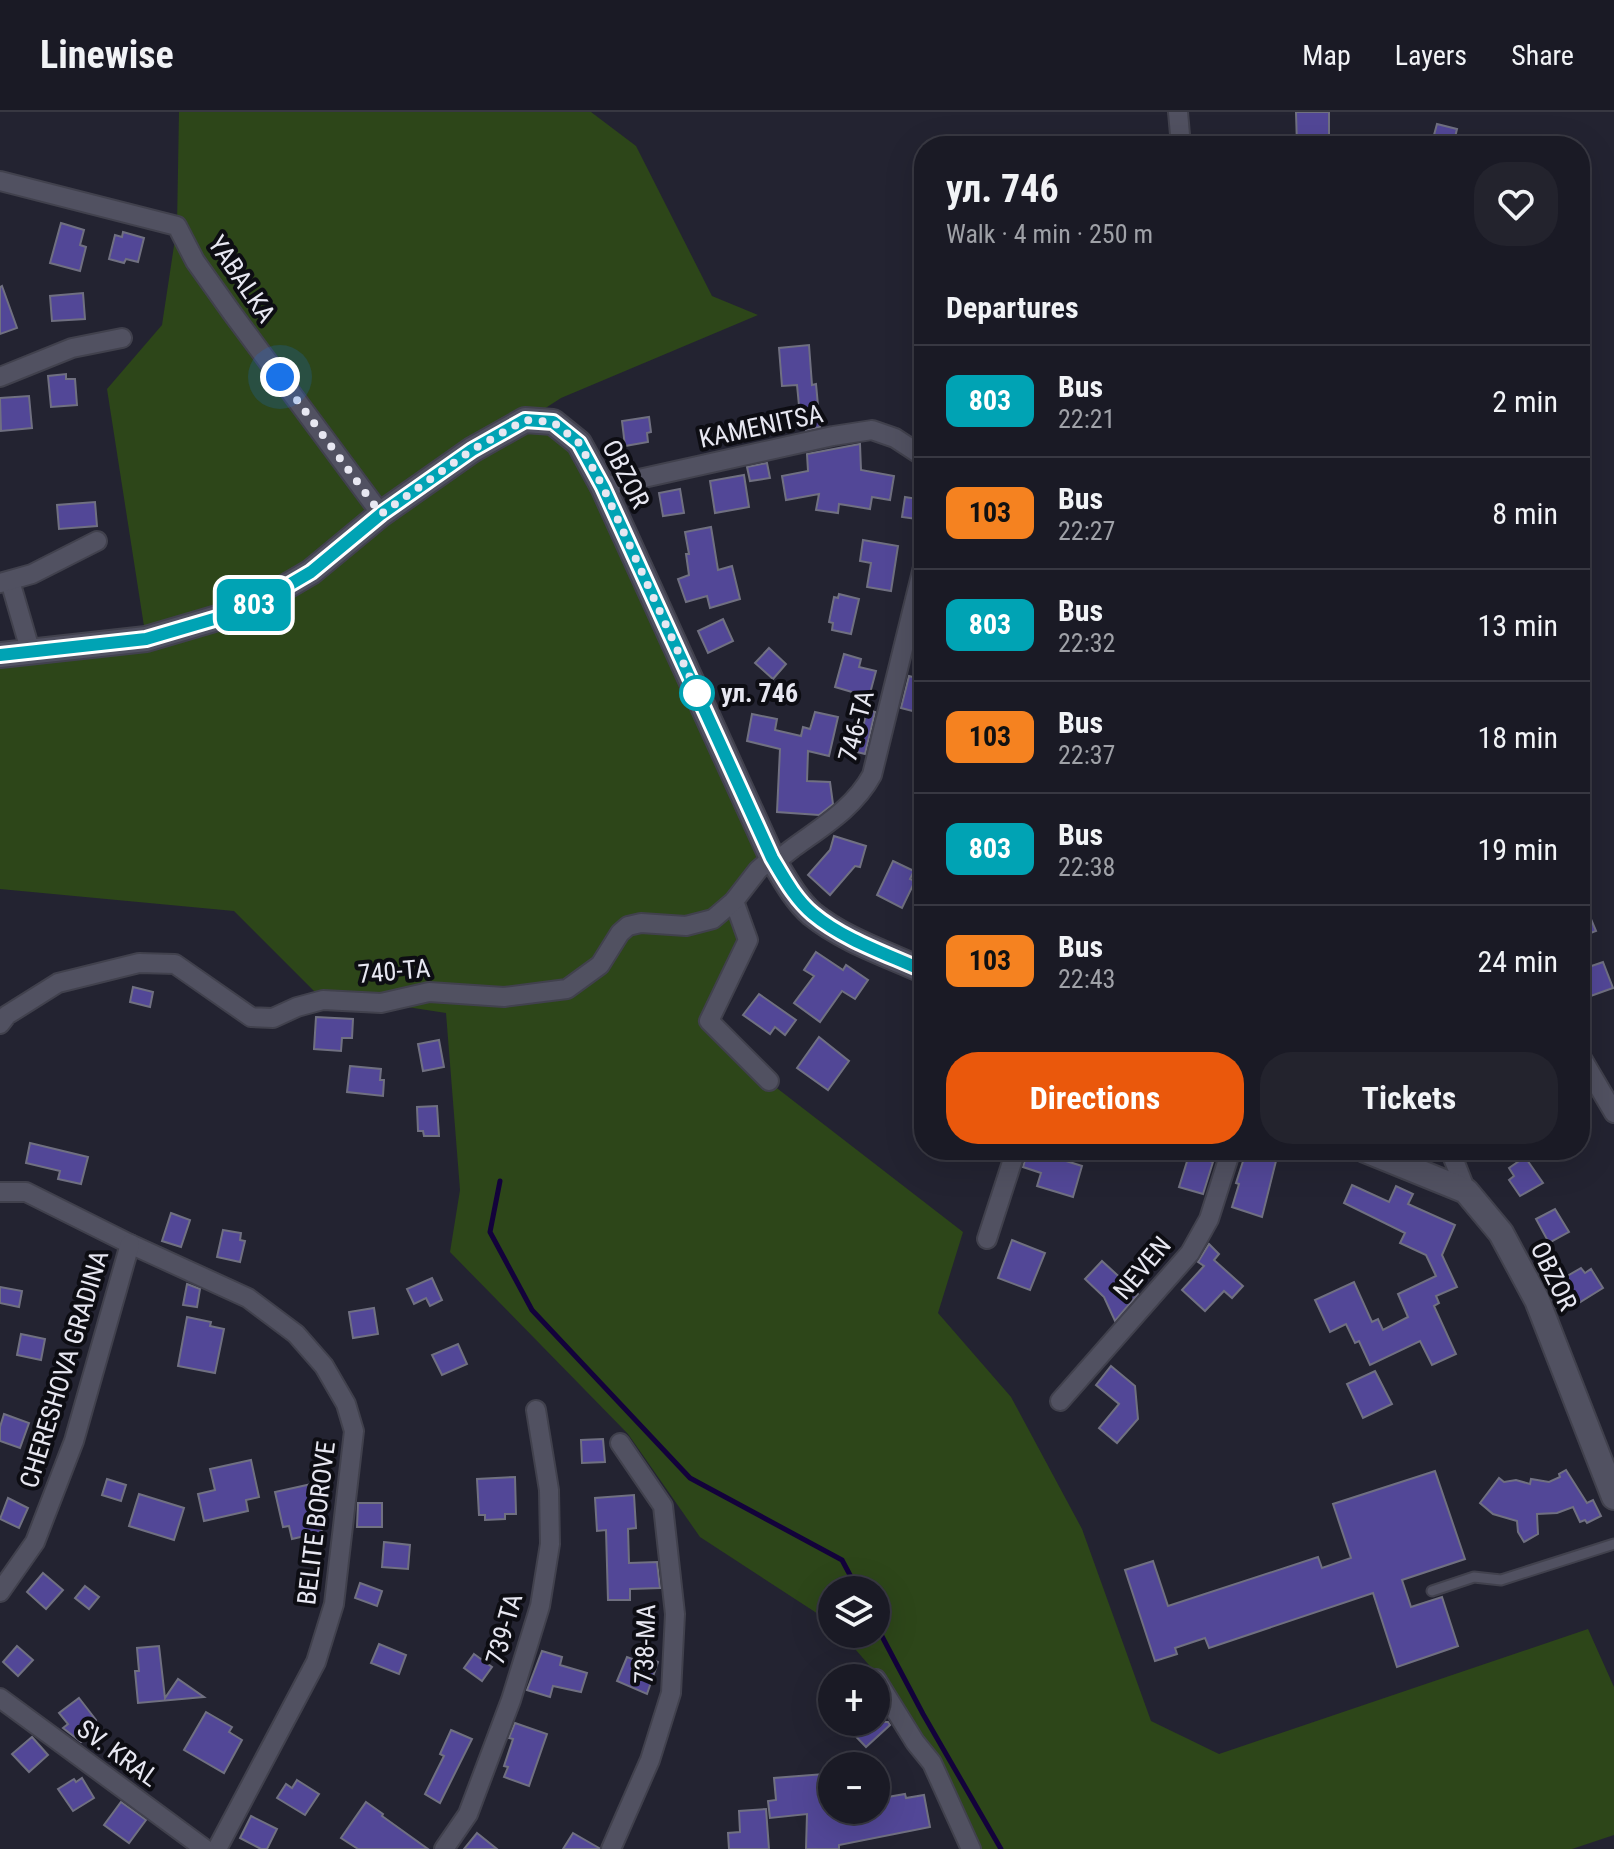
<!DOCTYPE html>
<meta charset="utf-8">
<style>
body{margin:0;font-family:"Roboto Condensed",sans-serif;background:#23232d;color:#f1f3f6;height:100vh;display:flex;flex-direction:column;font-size:30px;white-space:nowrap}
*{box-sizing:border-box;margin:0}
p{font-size:26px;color:#9fa1a7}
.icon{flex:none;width:44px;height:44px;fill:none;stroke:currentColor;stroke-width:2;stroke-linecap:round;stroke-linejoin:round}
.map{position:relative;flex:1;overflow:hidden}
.sheet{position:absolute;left:914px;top:24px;width:676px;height:1024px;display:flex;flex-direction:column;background:#1a1a25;border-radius:32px;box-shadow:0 8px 32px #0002,0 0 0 2px #383842}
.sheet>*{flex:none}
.badge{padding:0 16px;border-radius:12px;font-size:28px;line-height:52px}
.fabs{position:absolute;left:818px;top:1464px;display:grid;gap:16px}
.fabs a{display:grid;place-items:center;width:72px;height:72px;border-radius:50%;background:#1a1a25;box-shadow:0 8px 32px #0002,0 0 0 2px #383842;font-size:40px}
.you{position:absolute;width:40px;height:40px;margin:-20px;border:6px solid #fff;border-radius:50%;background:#1a73e8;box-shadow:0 0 0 12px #1a73e833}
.map>.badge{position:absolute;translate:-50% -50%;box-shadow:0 0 0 4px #fff}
h2{padding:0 32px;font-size:30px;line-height:72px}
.round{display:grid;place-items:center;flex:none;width:84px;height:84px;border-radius:32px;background:#23232d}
.overview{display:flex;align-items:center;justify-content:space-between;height:136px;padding:0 32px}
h1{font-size:38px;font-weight:700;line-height:60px}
.button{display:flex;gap:16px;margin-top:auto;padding:16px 32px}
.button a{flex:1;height:92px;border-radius:32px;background:#ea580c;color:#fff;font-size:32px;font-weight:700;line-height:92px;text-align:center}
.button a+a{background:#23232d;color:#f1f3f6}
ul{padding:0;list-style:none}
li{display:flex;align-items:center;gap:24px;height:112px;padding:0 32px;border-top:2px solid #383842}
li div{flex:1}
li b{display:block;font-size:30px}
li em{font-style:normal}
li .badge{min-width:88px;font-weight:700;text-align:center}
header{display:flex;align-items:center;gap:48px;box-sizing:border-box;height:112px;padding:0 40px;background:#1a1a25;border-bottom:2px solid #383842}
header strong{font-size:38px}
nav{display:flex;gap:44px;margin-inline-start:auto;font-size:28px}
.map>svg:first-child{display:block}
.green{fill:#2d4619}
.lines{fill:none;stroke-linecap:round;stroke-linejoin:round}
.stream{stroke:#13023b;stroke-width:5}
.building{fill:#524797;stroke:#707081;stroke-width:2}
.lane-casing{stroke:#41414d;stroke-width:13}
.street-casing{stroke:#41414d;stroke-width:22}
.secondary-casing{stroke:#41414d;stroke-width:28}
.lane{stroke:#515161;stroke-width:9}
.street{stroke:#515161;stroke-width:18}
.secondary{stroke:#515161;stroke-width:24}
.line-casing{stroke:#fff;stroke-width:18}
.line{stroke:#00a3b4;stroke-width:12}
.walk{stroke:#e7e7f1;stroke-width:8;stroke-dasharray:0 14.4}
.stop-dot{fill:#fff;stroke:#00a3b4;stroke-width:4}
.labels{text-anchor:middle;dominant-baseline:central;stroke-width:8;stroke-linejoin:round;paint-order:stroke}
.street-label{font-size:26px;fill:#e7e7f1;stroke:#0d0d13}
.stop-label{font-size:26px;font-weight:bold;fill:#e7e7f1;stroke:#0d0d13;text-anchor:start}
</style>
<header>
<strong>Linewise</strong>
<nav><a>Map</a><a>Layers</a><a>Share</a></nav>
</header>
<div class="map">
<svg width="1614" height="1737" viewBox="0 0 1614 1737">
<rect width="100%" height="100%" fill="#232331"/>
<!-- green -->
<path class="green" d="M179,0H591L636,34L712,184L758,203L561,286L527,308L579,331L772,746L735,789L748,828L709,910L769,970L963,1120L938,1201L1011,1285L1082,1417L1151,1609L1219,1642L1588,1517L1614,1575V1723L1572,1737H971L882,1568L842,1522H876V1478H832V1511L700,1425L628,1322L450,1140L460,1078L446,901L381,891L323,888L234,799L0,777V543L146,527L107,277L162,213L177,114Z"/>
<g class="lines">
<!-- stream -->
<g class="stream">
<path d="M500,1069L490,1120L532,1198L690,1366L842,1448L858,1478"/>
<path d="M876,1513L923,1602L1001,1737"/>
</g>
</g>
<!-- building -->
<g class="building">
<path d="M1296,0H1329V34H1297Z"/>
<path d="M1437,12L1457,17L1453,34H1431Z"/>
<path d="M61,111L84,118L80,133L86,135L80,159L50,151Z"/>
<path d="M123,120L144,126L138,150L126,147L124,151L109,147L115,123L122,125Z"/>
<path d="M2,174L17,216L0,222V175Z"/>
<path d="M83,181L85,207L52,209L50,184Z"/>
<path d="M809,233L812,273L816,272L820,315L806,318V313L801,314L797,273L782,274L779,236Z"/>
<path d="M66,262V267H75L77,293L51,295L48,264Z"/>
<path d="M29,284L32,316L1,319L0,286Z"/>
<path d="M649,305L651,320L647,321L648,330L625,334L622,309Z"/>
<path d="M860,332L861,358L894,364L890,388L872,385L870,397L839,392L838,401L816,398L819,382L786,388L782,364L808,359L807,342Z"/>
<path d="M767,351L770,366L750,369L747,355Z"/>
<path d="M744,363L749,395L715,401L710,369Z"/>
<path d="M680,377L684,401L663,404L659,381Z"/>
<path d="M905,385L924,388V408L902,405Z"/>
<path d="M95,390L97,414L59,417L57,393Z"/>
<path d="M711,415L718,458L732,454L740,487L710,496L707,484L686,490L678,467L689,463L686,442H689L685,420Z"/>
<path d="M863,428L898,434L891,479L867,475L871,451L860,449Z"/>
<path d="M839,482L859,487L851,522L832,518L833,511L829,510L834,485L838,486Z"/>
<path d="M723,507L733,529L708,541L698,519Z"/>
<path d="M769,536L786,552L773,567L755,551Z"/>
<path d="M844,542L861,547L859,555L876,559L869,585L835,575Z"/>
<path d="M909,564L924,568V602L901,596Z"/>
<path d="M867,598L875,600L865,642L857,640Z"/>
<path d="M815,600L838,605L829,644L808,639L807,669L830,670L833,692L819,703L777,700L780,637L747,629L752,602L777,607L775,618L801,624L803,615L810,617Z"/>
<path d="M834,724L866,734L860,755L855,754L830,783L808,763L830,738Z"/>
<path d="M893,749L914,759L910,767L915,769L902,796L877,783Z"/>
<path d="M1580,781L1596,819L1580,825Z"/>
<path d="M816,840L843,858L846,853L868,868L855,887L842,879L820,910L794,891L814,864L804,858Z"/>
<path d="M1603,850L1613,876L1588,885L1580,858Z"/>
<path d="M133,875L153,880L150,895L130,890Z"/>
<path d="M759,882L796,908L785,923L775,915L770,922L743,903Z"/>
<path d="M316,905L353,907L352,926H342L341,939L314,937Z"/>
<path d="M819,925L849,949L828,978L797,956Z"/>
<path d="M439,928L444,955L423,959L418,932Z"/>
<path d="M350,954L381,957L380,968H384L383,984L347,980Z"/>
<path d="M437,994L439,1024H424L423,1019H418L417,995Z"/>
<path d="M30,1031L88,1045L81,1072L58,1067L60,1059L26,1051Z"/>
<path d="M1028,1038H1049L1047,1043L1082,1054L1073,1085L1037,1074L1041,1061L1023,1055Z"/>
<path d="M1246,1040L1276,1049L1262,1105L1232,1095L1239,1072L1236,1071Z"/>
<path d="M1189,1043L1213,1050L1203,1082L1179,1075Z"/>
<path d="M1525,1045L1543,1071L1520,1084L1509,1068L1514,1064L1509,1056Z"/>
<path d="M1352,1073L1389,1090L1396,1074L1413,1082L1408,1092L1455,1113L1442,1143L1457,1175L1436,1184L1439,1191L1434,1194L1456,1242L1432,1253L1420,1229L1370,1253L1359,1229L1355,1231L1346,1212L1330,1220L1315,1188L1354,1170L1372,1210L1378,1207L1383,1218L1408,1205L1398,1182L1436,1164L1426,1143L1400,1131L1405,1121L1344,1091Z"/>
<path d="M1555,1097L1569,1120L1549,1131L1536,1107Z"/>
<path d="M171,1101L190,1108L181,1135L162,1129Z"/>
<path d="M223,1118L241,1121L240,1128L245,1129L240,1150L217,1145Z"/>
<path d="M1012,1128L1045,1141L1030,1178L998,1166Z"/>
<path d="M1209,1132L1219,1142L1214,1148L1243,1174L1232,1186L1224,1179L1205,1199L1182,1178L1204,1154L1198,1150Z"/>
<path d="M1102,1149L1138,1182L1115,1209L1104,1185L1085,1167Z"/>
<path d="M1581,1156L1585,1161L1591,1157L1603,1176L1577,1192L1562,1167Z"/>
<path d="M432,1166L442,1188L430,1194L426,1186L414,1192L407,1177Z"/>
<path d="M187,1172L200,1177L197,1195L183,1193Z"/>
<path d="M0,1175L22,1179L19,1195L0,1191Z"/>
<path d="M374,1196L378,1222L353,1226L349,1200Z"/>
<path d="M187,1205L211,1210L210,1214L224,1217L215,1261L178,1254Z"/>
<path d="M21,1222L45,1227L41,1248L17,1243Z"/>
<path d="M458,1232L467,1252L442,1263L432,1243Z"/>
<path d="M1111,1254L1135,1274L1138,1307L1117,1331L1099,1316L1119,1292L1096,1273Z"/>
<path d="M1375,1259L1392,1292L1363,1306L1347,1272Z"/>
<path d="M4,1302L29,1311L20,1336L0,1329V1315Z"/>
<path d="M603,1327L605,1350L582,1351L581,1328Z"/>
<path d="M251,1348L259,1385L246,1388L248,1399L204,1409L198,1382L215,1378L210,1357Z"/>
<path d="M1566,1358L1587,1391L1593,1388L1601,1404L1587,1411L1585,1408L1580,1410L1573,1395L1557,1401L1537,1402L1538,1422L1524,1430L1518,1420L1517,1409L1493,1402L1480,1391L1499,1366L1504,1370L1516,1368L1530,1372L1531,1367L1549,1370L1560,1365L1559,1362Z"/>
<path d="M1435,1359L1465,1447L1402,1468L1411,1495L1442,1485L1458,1534L1397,1555L1373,1481L1209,1536L1205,1526L1175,1536L1177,1542L1155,1549L1125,1458L1153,1449L1168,1494L1318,1445L1322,1456L1351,1446L1333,1392Z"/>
<path d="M515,1365L516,1402H505V1407L485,1408V1403H479L477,1367Z"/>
<path d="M107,1367L126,1373L121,1389L102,1383Z"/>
<path d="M316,1371L324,1406L319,1407L322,1420L292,1427L289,1414L283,1415L275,1380Z"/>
<path d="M139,1382L184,1396L174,1428L129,1414Z"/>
<path d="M634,1383L636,1416L628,1417L629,1451L657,1450L660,1476L630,1477V1488H608L606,1418L597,1419L595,1386Z"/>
<path d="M8,1386L28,1396L19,1416L0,1407Z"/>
<path d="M358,1391H382V1415H357Z"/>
<path d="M384,1430L410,1433L408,1457L382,1455Z"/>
<path d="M43,1461L63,1478L46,1497L27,1480Z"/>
<path d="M360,1471L382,1479L377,1494L355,1486Z"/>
<path d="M85,1474L99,1485L89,1497L75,1486Z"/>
<path d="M379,1532L406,1543L399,1562L371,1551Z"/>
<path d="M17,1534L33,1548L18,1564L3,1550Z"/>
<path d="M159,1534L165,1586L178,1567L204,1585L138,1591L135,1559H139L137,1536Z"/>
<path d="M542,1539L562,1545L560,1553L587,1561L581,1580L553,1574L550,1585L527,1578Z"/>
<path d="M638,1541L658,1550L647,1582L617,1569L627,1545L635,1548Z"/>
<path d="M474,1542L492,1555L482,1569L464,1556Z"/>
<path d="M79,1586L96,1608L92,1611L97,1618L81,1630L63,1616L68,1612L59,1601Z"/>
<path d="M206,1600L232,1615L229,1620L242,1628L224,1661L184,1638Z"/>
<path d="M842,1610H888L890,1613L866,1635Z"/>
<path d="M515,1611L547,1622L529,1674L504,1665L508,1655L504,1654L513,1627L509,1626Z"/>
<path d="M451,1618L472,1627L440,1691L425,1682L444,1644L440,1642Z"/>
<path d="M32,1625L48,1643L29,1660L12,1642Z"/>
<path d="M824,1662L828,1698H876V1687L905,1682L906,1686L924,1683L930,1715L839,1733V1737H806L807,1702L770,1706L768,1689L776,1688L774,1666Z"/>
<path d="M82,1666L94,1686L73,1699L58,1677L74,1667L76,1670Z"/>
<path d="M297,1668L319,1682L305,1703L277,1686L286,1672L292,1676Z"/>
<path d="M121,1690L146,1708L129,1731L104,1713Z"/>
<path d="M366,1690L383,1702L382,1704L428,1737H358L341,1726Z"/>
<path d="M766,1697L769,1737H729L728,1721L740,1720L739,1699Z"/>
<path d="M251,1704L277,1717L267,1737H261L240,1726Z"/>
<path d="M477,1721L497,1737H464Z"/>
<path d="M573,1721L599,1736V1737H563Z"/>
</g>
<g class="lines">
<defs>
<path id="lane" d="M1432,1479L1474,1465L1501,1468L1614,1432"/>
<g id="street">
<path d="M1178,0L1181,34"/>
<path d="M0,69L177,114L195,149L232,201L381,402"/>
<path d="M0,265L72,236L122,226"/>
<path d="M603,375L833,324L872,318L895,326L924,345"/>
<path d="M10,469L31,541"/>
<path d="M0,471L32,462L97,429"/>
<path d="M734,789L748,828L709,909L769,969"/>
<path d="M0,912L7,903L58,871L139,851L175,852L251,905L273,906L297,895L323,888L381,891L429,880L504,885L567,877L600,853L620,821L628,814L641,811L686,814L713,807L734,789L758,758L772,746L784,743L793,736C823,714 854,696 872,663L924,451"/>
<path d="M1580,943L1614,1001"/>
<path d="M1450,1038L1466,1079"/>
<path d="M0,1080H26L130,1132L248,1186L296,1222L324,1254L346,1292L354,1319L334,1492L316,1550L217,1737"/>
<path d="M987,1127L1016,1038"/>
<path d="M1060,1289L1190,1141L1209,1107L1231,1038"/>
<path d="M0,1480L35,1430L74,1329L130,1132"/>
<path d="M876,1567L915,1630L932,1651L971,1737"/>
<path d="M0,1586L205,1737"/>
<path d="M444,1737L468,1702L511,1588L540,1494L550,1432L549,1378L536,1298"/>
<path d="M611,1737L650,1648L671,1581L675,1502L663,1394L620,1331"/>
</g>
<g id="secondary">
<path d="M0,543L146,527L248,497L311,460L381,402L472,338L525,308L553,310L579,331L603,375L772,746C784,766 795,787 812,802C844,828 887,842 924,859"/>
<path d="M1365,1038L1466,1079L1501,1121L1537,1188L1614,1385"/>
</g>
</defs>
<!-- lane casing -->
<use href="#lane" class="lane-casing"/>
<!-- street casing -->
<use href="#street" class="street-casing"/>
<!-- secondary casing -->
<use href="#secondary" class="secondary-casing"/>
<!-- lane -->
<use href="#lane" class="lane"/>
<!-- street -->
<use href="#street" class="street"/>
<!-- secondary -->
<use href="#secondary" class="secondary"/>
</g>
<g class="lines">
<defs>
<path id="line" d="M0,543L146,527L248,497L311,460L381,402L472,338L525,308L553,310L579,331L603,375L772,746C784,766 795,787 813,802C844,828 887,842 924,859"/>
</defs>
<!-- line casing -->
<use href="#line" class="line-casing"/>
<!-- line -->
<use href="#line" class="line"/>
<!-- walk -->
<path class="walk" d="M280,265L381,402L472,338L525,308L553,310L579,331L603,375L697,581"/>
</g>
<!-- markers -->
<circle class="stop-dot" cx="697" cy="581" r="16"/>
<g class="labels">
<!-- street labels -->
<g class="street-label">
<text transform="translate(242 167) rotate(56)">YABALKA</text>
<text transform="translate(761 314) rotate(-12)">KAMENITSA</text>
<text transform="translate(626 362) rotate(63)">OBZOR</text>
<text transform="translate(856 614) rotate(-75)">746-ТА</text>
<text transform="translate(394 859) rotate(-5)">740-ТА</text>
<text transform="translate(1142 1156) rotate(-50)">NEVEN</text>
<text transform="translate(1554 1164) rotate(64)">OBZOR</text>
<text transform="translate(64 1257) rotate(-73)">CHERESHOVA GRADINA</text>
<text transform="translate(316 1411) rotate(-83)">BELITE BOROVE</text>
<text transform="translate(504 1517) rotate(-74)">739-ТА</text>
<text transform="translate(645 1532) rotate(-88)">738-МА</text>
<text transform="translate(118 1641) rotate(36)">SV. KRAL</text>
</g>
<!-- stop labels -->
<g class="stop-label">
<text x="721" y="581">ул. 746</text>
</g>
</g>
</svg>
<div class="fabs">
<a><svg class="icon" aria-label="layers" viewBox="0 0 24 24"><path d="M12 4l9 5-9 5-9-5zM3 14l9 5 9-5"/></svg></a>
<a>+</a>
<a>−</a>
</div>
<div class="you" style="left:280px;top:265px"></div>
<b class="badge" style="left:254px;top:493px;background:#00a3b4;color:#fff">803</b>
<section class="sheet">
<div class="overview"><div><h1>ул. 746</h1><p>Walk · 4 min · 250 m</p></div><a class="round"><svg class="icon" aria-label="heart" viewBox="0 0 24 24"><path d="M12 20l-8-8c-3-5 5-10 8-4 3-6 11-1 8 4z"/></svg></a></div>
<h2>Departures</h2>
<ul>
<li><span class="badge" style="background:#00a3b4;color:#fff">803</span><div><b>Bus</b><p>22:21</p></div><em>2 min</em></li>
<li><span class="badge" style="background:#f58220;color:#111">103</span><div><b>Bus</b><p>22:27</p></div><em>8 min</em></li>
<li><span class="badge" style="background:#00a3b4;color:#fff">803</span><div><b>Bus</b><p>22:32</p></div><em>13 min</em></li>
<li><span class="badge" style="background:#f58220;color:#111">103</span><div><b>Bus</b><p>22:37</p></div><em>18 min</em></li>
<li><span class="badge" style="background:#00a3b4;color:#fff">803</span><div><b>Bus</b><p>22:38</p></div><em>19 min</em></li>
<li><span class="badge" style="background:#f58220;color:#111">103</span><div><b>Bus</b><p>22:43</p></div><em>24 min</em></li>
</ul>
<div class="button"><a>Directions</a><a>Tickets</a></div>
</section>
</div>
